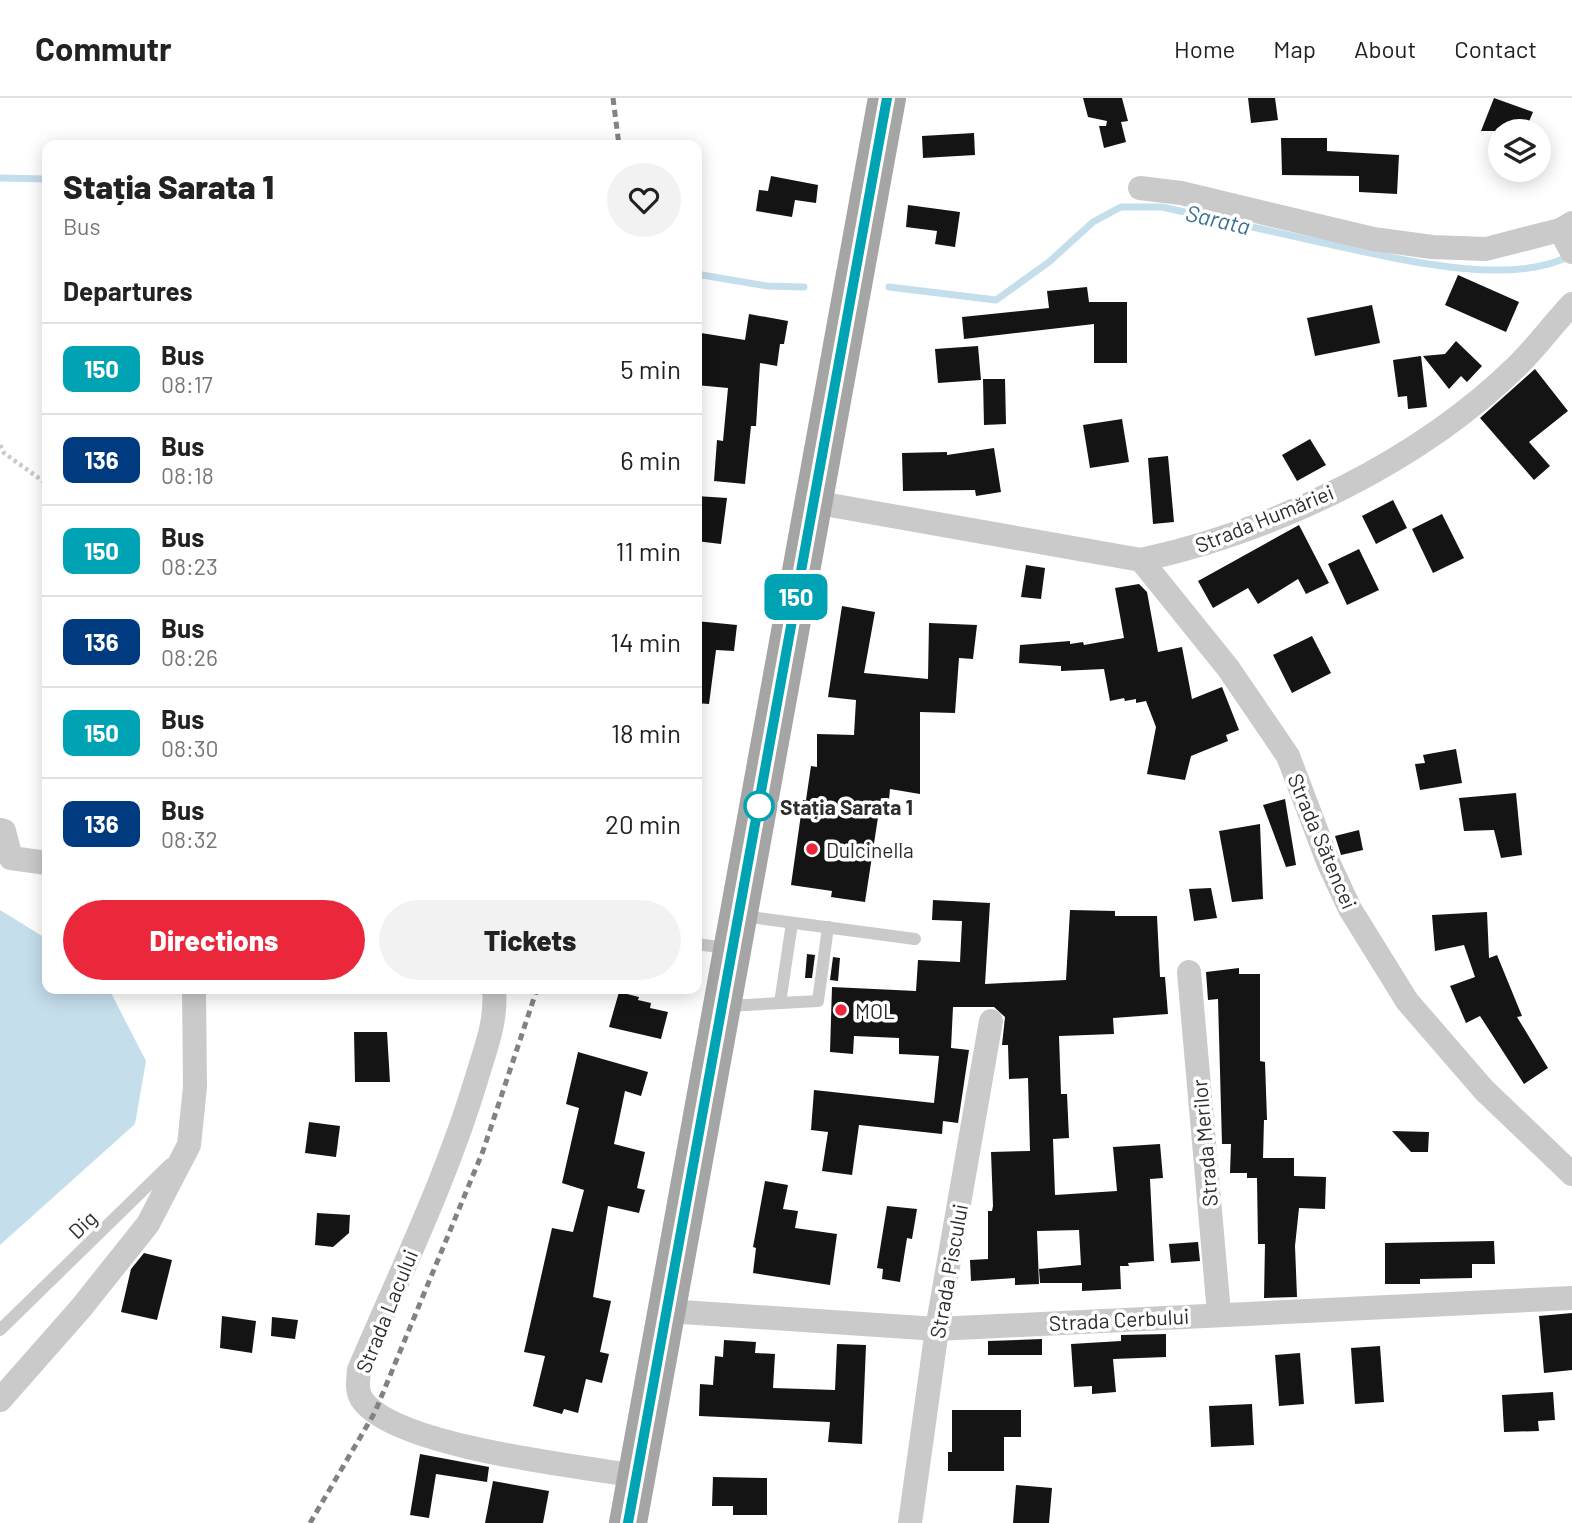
<!DOCTYPE html>
<meta charset="utf-8">
<style>
body{margin:0;font-family:Barlow,sans-serif;background:#f2f2f2;color:#222;height:100vh;display:flex;flex-direction:column;font-size:26px;white-space:nowrap}
*{box-sizing:border-box;margin:0}
p{font-size:23px;color:#767676}
.icon{flex:none;width:38px;height:38px;fill:none;stroke:currentColor;stroke-width:2;stroke-linecap:round;stroke-linejoin:round}
.map{position:relative;flex:1;overflow:hidden}
.panel{position:absolute;left:42px;top:42px;width:660px;height:854px;display:flex;flex-direction:column;background:#fff;border-radius:14px;box-shadow:0 4px 18px #0003}
.panel>*{flex:none}
.badge{padding:0 14px;border-radius:10px;font-size:24px;line-height:46px}
.fabs{position:absolute;left:1488px;top:21px;display:grid;gap:14px}
.fabs a{display:grid;place-items:center;width:63px;height:63px;border-radius:50%;background:#fff;box-shadow:0 4px 18px #0003;font-size:35px}
.map>.badge{position:absolute;translate:-50% -50%;box-shadow:0 0 0 4px #fff}
h2{padding:0 21px;font-size:26px;line-height:63px}
.round{display:grid;place-items:center;flex:none;width:74px;height:74px;border-radius:37px;background:#f2f2f2}
.overview{display:flex;align-items:center;justify-content:space-between;height:119px;padding:0 21px}
h1{font-size:33px;font-weight:800;line-height:52px}
.action{display:flex;gap:14px;margin-top:auto;padding:14px 21px}
.action a{flex:1;height:80px;border-radius:42px;background:#eb283b;color:#fff;font-size:28px;font-weight:800;line-height:80px;text-align:center}
.action a+a{background:#f2f2f2;color:#222}
ul{padding:0;list-style:none}
li{display:flex;align-items:center;gap:21px;height:91px;padding:0 21px;border-top:2px solid #e0e0e0}
li div{flex:1}
li b{display:block;font-size:26px}
li em{font-style:normal}
li .badge{min-width:77px;font-weight:700;text-align:center}
header{display:flex;align-items:center;gap:42px;box-sizing:border-box;height:98px;padding:0 35px;background:#fff;border-bottom:2px solid #e0e0e0}
header strong{font-size:33px}
nav{display:flex;gap:38px;margin-inline-start:auto;font-size:24px}
.map>svg:first-child{display:block}
.water{fill:#c5deec}
.lines{fill:none;stroke-linecap:round;stroke-linejoin:round}
.stream{stroke:#c5deec;stroke-width:7}
.building{fill:#141414}
.path{stroke:#cacaca;stroke-width:4.5;stroke-dasharray:3.5 3.5;stroke-linecap:butt}
.lane{stroke:#cacaca;stroke-width:12}
.street{stroke:#cacaca;stroke-width:24}
.primary{stroke:#a5a5a5;stroke-width:38}
.rail{stroke:#828282;stroke-width:5;stroke-dasharray:7 5;stroke-linecap:butt}
.line-casing{stroke:#fff;stroke-width:16}
.line{stroke:#00a3b4;stroke-width:10}
.stop-dot{fill:#fff;stroke:#00a3b4;stroke-width:3.5}
.poi-dot{fill:#eb283b;stroke:#fff;stroke-width:2.5}
.labels{text-anchor:middle;dominant-baseline:central;stroke-width:7;stroke-linejoin:round;paint-order:stroke}
.street-label{font-size:21px;fill:#2d2d2d;stroke:#fff}
.stop-label{font-size:21px;font-weight:bold;fill:#2d2d2d;stroke:#fff;text-anchor:start}
.poi-label{font-size:21px;fill:#2d2d2d;stroke:#fff;text-anchor:start}
.water-label{font-size:23px;font-style:italic;fill:#397191;stroke:#fff}
</style>
<header>
<strong>Commutr</strong>
<nav><a>Home</a><a>Map</a><a>About</a><a>Contact</a></nav>
</header>
<div class="map">
<svg width="1572" height="1425" viewBox="0 0 1572 1425">
<rect width="100%" height="100%" fill="#fff"/>
<!-- water -->
<path class="water" d="M0,812L47,841V891H109L146,963L135,1026L0,1147Z"/>
<g class="lines">
<!-- stream -->
<g class="stream">
<path d="M0,80L47,81"/>
<path d="M696,176L767,188L804,189"/>
<path d="M889,189L996,202L1049,164L1093,124L1121,109H1162C1216,121 1270,133 1324,145C1390,159 1510,191 1571,157"/>
</g>
</g>
<!-- building -->
<g class="building">
<path d="M1083,0H1122L1128,23L1121,24L1126,44L1104,50L1099,28H1106L1107,23L1088,19Z"/>
<path d="M1248,0H1275L1278,22L1251,25Z"/>
<path d="M1494,0L1533,14L1525,33H1481Z"/>
<path d="M974,35L975,57L923,60L922,38Z"/>
<path d="M1281,40H1327V53L1399,57L1397,96L1359,94V78L1282,77Z"/>
<path d="M771,78L818,87L816,105L795,102L792,119L756,113L759,92L768,93Z"/>
<path d="M908,107L960,114L955,149L935,146L937,133L906,129Z"/>
<path d="M1458,177L1519,204L1506,234L1445,207Z"/>
<path d="M1087,189L1089,204H1127V265H1094V226L964,241L962,219L1049,210L1047,193Z"/>
<path d="M1372,207L1380,245L1315,258L1307,220Z"/>
<path d="M749,216L788,223L784,246H780L777,268L760,265L756,328H751L745,386L714,383L717,342L723,343L728,290L696,287V260L701,235L745,242Z"/>
<path d="M1456,243L1482,268L1467,284L1461,278L1449,291L1423,258L1445,256Z"/>
<path d="M978,248L981,282L938,285L935,251Z"/>
<path d="M1421,258L1427,309L1408,311L1407,298L1398,299L1393,262Z"/>
<path d="M1535,271L1568,313L1529,344L1550,368L1534,382L1480,320Z"/>
<path d="M983,281H1005L1006,326L984,327Z"/>
<path d="M1122,321L1129,364L1090,370L1083,327Z"/>
<path d="M1310,341L1326,367L1297,383L1282,357Z"/>
<path d="M994,350L1001,394L976,398L975,392L903,393L902,355L947,354V357Z"/>
<path d="M1168,358L1174,424L1153,426L1148,360Z"/>
<path d="M696,398L727,400L721,446L696,443Z"/>
<path d="M1393,402L1407,430L1376,446L1362,418Z"/>
<path d="M1442,416L1464,460L1433,475L1412,431Z"/>
<path d="M1299,427L1329,485L1306,496L1298,481L1258,506L1248,490L1213,510L1198,483Z"/>
<path d="M1359,451L1379,492L1347,507L1328,466Z"/>
<path d="M1026,467L1045,470L1041,501L1021,499Z"/>
<path d="M1139,486L1147,494L1158,554L1182,549L1192,601L1222,589L1239,632L1226,637L1228,643L1191,658L1185,682L1147,676L1156,629L1146,603L1136,605V601L1125,603L1124,600L1110,603L1104,571L1061,573V568L1019,565L1020,547L1070,543V546L1083,544L1084,547L1124,540L1115,490Z"/>
<path d="M842,508L875,514L864,575L928,581L929,525L977,527L973,561L959,560L955,615L920,614V696L890,691L889,702L881,700L865,804L831,799L832,793L791,787L803,702H806L811,668L817,669V636L854,637L856,602L828,599Z"/>
<path d="M696,523L737,527L734,553L716,552L709,606L696,605Z"/>
<path d="M1312,538L1331,575L1292,595L1273,557Z"/>
<path d="M1456,651L1462,685L1420,692L1415,666L1425,665L1423,657Z"/>
<path d="M1516,695L1522,757L1501,760L1494,732L1464,733L1459,700Z"/>
<path d="M1285,701L1296,767L1286,769L1263,707Z"/>
<path d="M1260,726L1263,801L1232,804L1219,733Z"/>
<path d="M1359,732L1363,752L1341,757L1335,738Z"/>
<path d="M1211,790L1217,820L1194,823L1189,791Z"/>
<path d="M933,802L990,805L985,886L1066,882L1070,812L1115,813V818H1157L1160,879H1165L1168,916L1113,920L1114,936L1059,938L1061,996H1067L1069,1040L1053,1041L1055,1097L1117,1093L1113,1049L1160,1046L1163,1080L1150,1081L1154,1163L1128,1165L1129,1168H1120L1121,1191L1082,1193V1185H1040L1039,1171L1081,1167L1079,1132L1037,1133L1039,1186L1015,1187V1180L971,1183L970,1162L988,1161V1113H992L993,1108L991,1054L1030,1053L1028,980L1009,981L1008,947H1002L1005,919L994,909H953L951,950L969,952L958,1025L943,1023L942,1036L859,1027L852,1077L822,1073L828,1034L811,1032L814,992L934,1005L939,958L899,956V940L854,938L853,956L830,954L832,889L916,893L918,862L960,864L962,823L932,822Z"/>
<path d="M1487,814L1489,860L1497,857L1522,918L1517,919L1548,970L1524,986L1480,918L1466,925L1450,888L1475,879L1464,847L1435,853L1432,817Z"/>
<path d="M807,856L815,857L812,880H805Z"/>
<path d="M833,859L840,860L838,883L830,882Z"/>
<path d="M1239,870V876H1260V963L1265,964L1267,1022H1264L1263,1060H1294V1078L1326,1079L1325,1111L1299,1110L1295,1148L1297,1199L1264,1200L1265,1146H1258L1257,1080H1247V1075H1230L1231,1046H1222L1218,901L1208,902L1206,874Z"/>
<path d="M619,894L639,899L638,902L651,905L650,910L668,914L661,941L609,929Z"/>
<path d="M354,934H387L390,984H355Z"/>
<path d="M578,954L648,974L641,998L625,993L614,1046L645,1054L637,1090L645,1092L639,1115L608,1108L593,1199L611,1203L600,1254L609,1256L602,1285L586,1281L578,1315L564,1311L562,1316L533,1308L545,1258L524,1254L552,1130L573,1134L584,1092L562,1085L579,1010L566,1006Z"/>
<path d="M309,1024L340,1028L336,1059L305,1055Z"/>
<path d="M1392,1033L1429,1034L1428,1054H1411Z"/>
<path d="M765,1083L788,1087L783,1111L798,1113L795,1130L837,1136L830,1187L753,1175L756,1150L753,1149Z"/>
<path d="M887,1108L917,1111L912,1141L907,1140L900,1184L882,1181L883,1171L877,1170Z"/>
<path d="M317,1115L350,1117L349,1135L333,1149L315,1147Z"/>
<path d="M1494,1143L1495,1166H1472V1180L1420,1181V1186H1385V1145Z"/>
<path d="M1198,1144L1200,1163L1171,1165L1169,1146Z"/>
<path d="M144,1155L172,1162L157,1222L121,1214L131,1171Z"/>
<path d="M1572,1215V1272L1544,1275L1539,1218Z"/>
<path d="M222,1218L256,1223L252,1255L220,1250Z"/>
<path d="M272,1219L298,1222L295,1241L271,1238Z"/>
<path d="M1166,1236V1259L1113,1261L1116,1294L1092,1296V1288L1074,1289L1071,1246L1121,1243V1237Z"/>
<path d="M1042,1241V1257H988V1243Z"/>
<path d="M724,1242L756,1244L755,1255L775,1256L773,1290L835,1292L837,1246L866,1247L862,1346L828,1344L830,1324L699,1318L700,1286L713,1287L715,1258L723,1259Z"/>
<path d="M1380,1248L1384,1304L1355,1306L1351,1250Z"/>
<path d="M1300,1255L1304,1306L1279,1308L1275,1257Z"/>
<path d="M1553,1294L1555,1322L1538,1323L1539,1333L1504,1334L1502,1297Z"/>
<path d="M1252,1306L1254,1347L1211,1349L1209,1308Z"/>
<path d="M952,1312H1021V1339H1004V1373H948V1354H952Z"/>
<path d="M420,1356L489,1369L487,1384L436,1376L429,1420L410,1417Z"/>
<path d="M713,1379L767,1380V1417H733V1408H712Z"/>
<path d="M493,1383L549,1393L543,1425H485Z"/>
<path d="M1016,1387L1052,1390L1049,1425H1013Z"/>
</g>
<g class="lines">
<!-- path -->
<path class="path" d="M0,347L4,355L47,386"/>
<!-- lane -->
<g class="lane">
<path d="M742,818L915,841"/>
<path d="M696,846L727,850"/>
<path d="M780,905L792,825"/>
<path d="M727,908L818,903L828,829"/>
<path d="M0,1232L170,1066"/>
</g>
<!-- street -->
<g class="street">
<path d="M1140,90L1181,95L1373,141L1432,149L1486,151L1560,132L1572,125"/>
<path d="M1560,132L1572,154"/>
<path d="M813,404L1141,462C1275,433 1421,363 1519,266C1538,247 1554,225 1572,206"/>
<path d="M1141,462L1228,570L1288,658L1329,766L1350,811L1407,903L1484,992L1572,1076"/>
<path d="M0,732L4,733L11,760L47,765"/>
<path d="M1189,874L1219,1215"/>
<path d="M494,891C497,922 486,949 477,979C447,1080 400,1175 359,1272C358,1283 356,1294 363,1303C398,1349 577,1368 637,1378"/>
<path d="M667,1213L937,1231L1572,1200"/>
<path d="M0,1302L81,1210L148,1126L189,1047L195,989L194,891"/>
<path d="M910,1425L937,1231L991,923"/>
</g>
<!-- primary -->
<path class="primary" d="M628,1425L887,0"/>
<!-- rail -->
<g class="rail">
<path d="M613,0L619,47"/>
<path d="M310,1425L375,1314L483,1053L537,891"/>
</g>
</g>
<g class="lines">
<defs>
<path id="line" d="M628,1425L887,0"/>
</defs>
<!-- line casing -->
<use href="#line" class="line-casing"/>
<!-- line -->
<use href="#line" class="line"/>
</g>
<!-- markers -->
<circle class="stop-dot" cx="759" cy="708" r="14"/>
<g class="poi-dot">
<circle cx="812" cy="751" r="7"/>
<circle cx="841" cy="912" r="7"/>
</g>
<g class="labels">
<!-- street labels -->
<g class="street-label">
<text transform="translate(1264 420) rotate(-22)">Strada Humăriei</text>
<text transform="translate(1323 743) rotate(67)">Strada Sătencei</text>
<text transform="translate(1204 1045) rotate(-95)">Strada Merilor</text>
<text transform="translate(82 1126) rotate(-44)">Dig</text>
<text transform="translate(948 1173) rotate(-80)">Strada Piscului</text>
<text transform="translate(386 1213) rotate(-68)">Strada Lacului</text>
<text transform="translate(1119 1221) rotate(-3)">Strada Cerbului</text>
</g>
<!-- stop labels -->
<g class="stop-label">
<text x="780" y="708">Stația Sarata 1</text>
</g>
<!-- poi labels -->
<g class="poi-label">
<text x="826" y="751">Dulcinella</text>
<text x="855" y="912">MOL</text>
</g>
<!-- water labels -->
<g class="water-label">
<text transform="translate(1218 121) rotate(13)">Sarata</text>
</g>
</g>
</svg>
<div class="fabs">
<a><svg class="icon" aria-label="layers" viewBox="0 0 24 24"><path d="M12 4l9 5-9 5-9-5zM3 14l9 5 9-5"/></svg></a>
</div>
<b class="badge" style="left:796px;top:499px;background:#00a3b4;color:#fff">150</b>
<section class="panel">
<div class="overview"><div><h1>Stația Sarata 1</h1><p>Bus</p></div><a class="round"><svg class="icon" aria-label="heart" viewBox="0 0 24 24"><path d="M12 20l-8-8c-3-5 5-10 8-4 3-6 11-1 8 4z"/></svg></a></div>
<h2>Departures</h2>
<ul>
<li><span class="badge" style="background:#00a3b4;color:#fff">150</span><div><b>Bus</b><p>08:17</p></div><em>5 min</em></li>
<li><span class="badge" style="background:#003b80;color:#fff">136</span><div><b>Bus</b><p>08:18</p></div><em>6 min</em></li>
<li><span class="badge" style="background:#00a3b4;color:#fff">150</span><div><b>Bus</b><p>08:23</p></div><em>11 min</em></li>
<li><span class="badge" style="background:#003b80;color:#fff">136</span><div><b>Bus</b><p>08:26</p></div><em>14 min</em></li>
<li><span class="badge" style="background:#00a3b4;color:#fff">150</span><div><b>Bus</b><p>08:30</p></div><em>18 min</em></li>
<li><span class="badge" style="background:#003b80;color:#fff">136</span><div><b>Bus</b><p>08:32</p></div><em>20 min</em></li>
</ul>
<div class="action"><a>Directions</a><a>Tickets</a></div>
</section>
</div>
